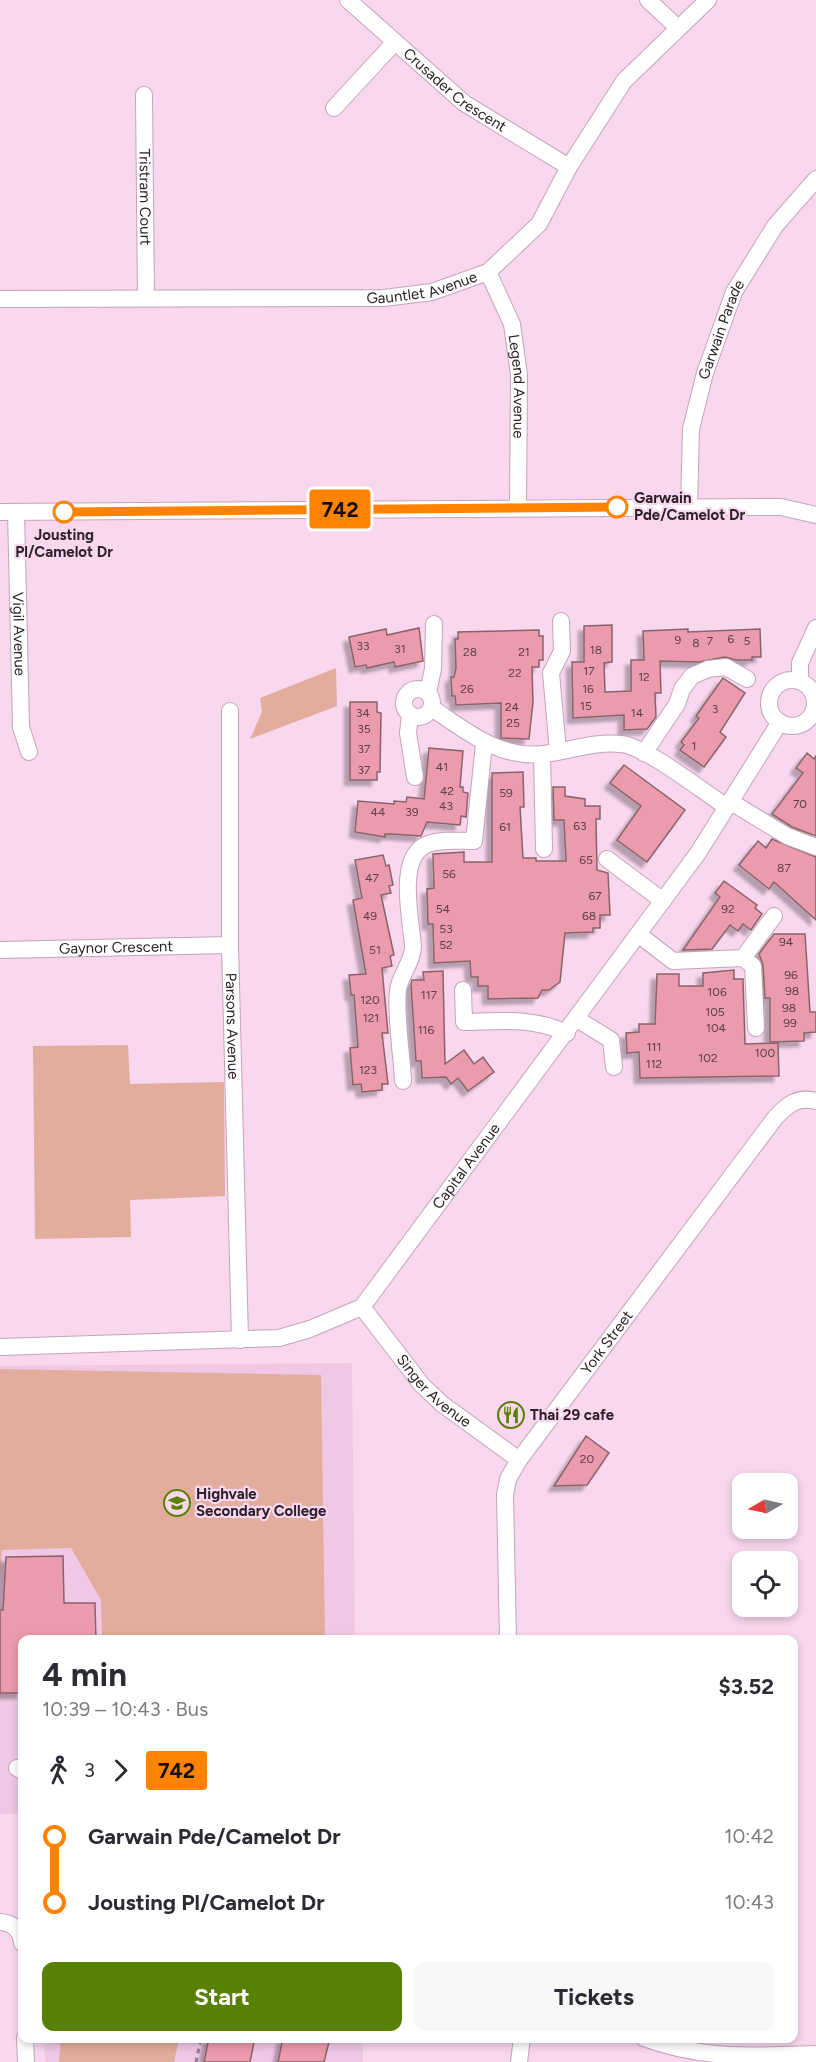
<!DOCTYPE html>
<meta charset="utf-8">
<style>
body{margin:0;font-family:Figtree,sans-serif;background:#f7f7f7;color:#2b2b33;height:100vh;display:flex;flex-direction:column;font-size:22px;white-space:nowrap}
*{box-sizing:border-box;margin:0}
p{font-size:20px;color:#7c7c81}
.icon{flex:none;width:33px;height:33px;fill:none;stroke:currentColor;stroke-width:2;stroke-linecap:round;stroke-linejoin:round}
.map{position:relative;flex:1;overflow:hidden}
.panel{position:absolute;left:18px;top:1635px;width:780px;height:408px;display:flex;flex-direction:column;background:#fff;border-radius:12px;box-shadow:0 3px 9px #0003}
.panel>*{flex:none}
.badge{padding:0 12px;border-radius:4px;font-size:21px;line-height:39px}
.needle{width:39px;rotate:261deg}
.controls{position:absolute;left:732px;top:1473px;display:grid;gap:12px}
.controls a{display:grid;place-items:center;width:66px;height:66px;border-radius:12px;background:#fff;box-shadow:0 3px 9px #0003;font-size:30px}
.map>.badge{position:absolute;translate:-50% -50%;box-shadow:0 0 0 3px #fff}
.legs{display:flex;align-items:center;gap:9px;height:66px;padding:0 24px;font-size:20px}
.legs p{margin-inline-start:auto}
.head{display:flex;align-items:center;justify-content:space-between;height:102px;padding:0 24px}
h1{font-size:33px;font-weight:700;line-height:45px}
.cta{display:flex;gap:12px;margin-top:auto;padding:12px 24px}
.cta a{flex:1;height:69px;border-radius:12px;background:#588104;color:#fff;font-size:24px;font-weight:700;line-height:69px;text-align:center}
.cta a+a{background:#f7f7f7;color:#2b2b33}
ul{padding:0 24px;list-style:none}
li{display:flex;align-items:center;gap:21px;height:66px;font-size:22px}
li i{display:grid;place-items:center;width:9px;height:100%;margin:0 8px;background:currentColor}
li i::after{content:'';width:15px;height:15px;margin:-8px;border:4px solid;border-radius:50%;background:#fff}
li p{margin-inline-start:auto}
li:first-child i{background:linear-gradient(#0000 50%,currentColor 0)}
li:last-child i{background:linear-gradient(currentColor 50%,#0000 0)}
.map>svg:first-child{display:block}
.built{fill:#f0c8e5}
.green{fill:#e2ad9d}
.building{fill:#eb9bab;stroke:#89646b;stroke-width:1.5;filter:url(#shadow)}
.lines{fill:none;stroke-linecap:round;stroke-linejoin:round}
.minor-casing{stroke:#c4a4bb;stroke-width:18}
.path{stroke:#947d8e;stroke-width:3;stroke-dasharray:4.5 4.5;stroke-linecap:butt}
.minor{stroke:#fff;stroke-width:16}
.line-1-casing{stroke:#fff;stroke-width:14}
.line-1{stroke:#ff8200;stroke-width:9}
.stop-1-dot{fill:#fff;stroke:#ff8200;stroke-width:3}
.labels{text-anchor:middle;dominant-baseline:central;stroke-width:4.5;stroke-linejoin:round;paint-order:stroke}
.number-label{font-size:12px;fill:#5c404a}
.street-label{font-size:15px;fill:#2d212a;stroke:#f8d7ef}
.stop-label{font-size:15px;font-weight:bold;fill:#2d212a;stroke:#f8d7ef;text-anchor:start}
.poi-label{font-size:15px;font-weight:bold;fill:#2d212a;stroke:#f8d7ef;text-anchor:start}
</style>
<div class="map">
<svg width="816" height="2062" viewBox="0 0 816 2062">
<defs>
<filter id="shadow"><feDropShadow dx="-5.5" dy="5.5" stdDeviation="1.5" flood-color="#0004"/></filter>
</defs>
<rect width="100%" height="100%" fill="#f8d7ef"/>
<!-- built -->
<g class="built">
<path d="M352,1363L355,1639L22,1640V1814H0V1366Z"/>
<path d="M44,2039H363V2062H45Z"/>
</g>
<!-- green -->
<g class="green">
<path d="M336,668L337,706L250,739L262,712L260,698Z"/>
<path d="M128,1045L130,1084L224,1082L225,1196L130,1200L131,1237L35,1239L33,1046Z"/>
<path d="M0,1369L321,1375L325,1639H102L101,1600L71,1548L2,1550L0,1580Z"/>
<path d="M61,2038H179V2039L174,2062H59Z"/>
</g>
<!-- building -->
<g class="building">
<path d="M612,625V662L604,663L605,692L631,691V660H644L643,631L688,629V632L760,629L761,657H752V660H736L725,657L699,662L660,661L661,693H655L656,717L647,729L624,730V715L573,718L572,662H584V626Z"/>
<path d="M419,628L423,661L395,667L394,662L367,668L366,665L355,667L349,637L386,629L387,635Z"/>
<path d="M539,630V636H543V660H539V667H532L533,702L529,739L501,738V703L456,705L455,696H452L451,677H454L456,668L455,639H458V632Z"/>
<path d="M723,678L745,693L720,732L726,737L704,767L680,750L684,745L681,742L699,718L696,716Z"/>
<path d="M350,702H377V712L381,713L380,772H377V780H350Z"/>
<path d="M429,748L463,751L460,787H463V792L468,793L466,817L461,816L460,825L427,822L421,836L391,834H385V837L355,832L358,801L394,804V801L406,802L407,797L424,799Z"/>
<path d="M807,753L814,759L816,756V836L792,827L772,814L803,773L796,768Z"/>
<path d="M624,765L685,810L647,862L617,840L641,806L610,783Z"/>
<path d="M523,772L524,807H520L523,858H536V861H566L564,820H554L553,787H565V796L585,799V806H600V819H596L597,870L608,873L610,915H600V928H593V932L565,933L560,982L549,990H542L538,998L488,999V986H478V977H471L470,961L434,963L433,924H428L427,889L434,888L433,854L464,852V862H492V773Z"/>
<path d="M772,839L816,857V920L774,882L769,889L739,865L758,841L766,848Z"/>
<path d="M383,855L386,866L389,865L393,885L389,886L391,893L381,895L394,955L390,956L392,966L382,968L388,1033H382L388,1084H382V1090L362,1092L361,1084L353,1085L350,1048L358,1047L354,995H351L349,975L366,974L353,900L362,898L355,860Z"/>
<path d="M724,881L757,905L755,908L762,914L751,930L743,924L738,931L730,925L712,949L683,950L720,897L715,893Z"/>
<path d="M774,934H805L810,1012H816V1032L804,1033V1041L770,1042V998H765L763,965L759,954Z"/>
<path d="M734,970V979H743L745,1044L778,1043L779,1076L640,1078L639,1052L627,1053L626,1033L639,1032V1024H655L657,974H679V986H703V973Z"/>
<path d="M443,971L445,1064L464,1050L474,1064L483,1057L494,1072L468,1091L458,1078L451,1084L446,1077L422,1078L421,1061H416L411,984L412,980H424L423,972Z"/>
<path d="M586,1436L609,1453L587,1485L554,1486Z"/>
<path d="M63,1556L64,1603H95L96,1640H22V1693H0V1610H3L6,1557Z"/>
<path d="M209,2038H255L250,2062H204Z"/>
<path d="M283,2038H330L324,2062H278Z"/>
</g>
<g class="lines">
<defs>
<g id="minor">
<path id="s1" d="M348,0L464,103L569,167"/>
<path d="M648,0L678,28"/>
<path id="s2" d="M144,95L146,298"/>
<path d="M334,108L394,43"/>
<path id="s3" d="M488,272L512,324L519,375L518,508"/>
<path id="s4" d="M0,299L384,298L432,292L488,272L539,224L569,167L624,81L708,0"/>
<path id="s5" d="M689,507L691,429L705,373L734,292L775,226L816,179"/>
<path d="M0,512L781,507L816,515"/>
<path id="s6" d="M16,512L21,727L29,752"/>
<circle cx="792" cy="703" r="23"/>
<path d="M800,681V663L816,628"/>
<circle cx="418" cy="703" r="14"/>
<path d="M428,692L433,669L434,624"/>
<path d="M432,708C466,731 499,759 544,754C570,751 594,741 621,744C646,746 703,792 727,807"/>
<path id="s7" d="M230,711V945L240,1340"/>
<path d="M410,715L408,733L415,777"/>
<path d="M558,751L551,673L562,651L561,621"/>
<path d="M644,753L677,704L682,689L692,676L708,669L726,667L747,679"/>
<path d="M542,754L544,849"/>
<path d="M731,802L787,836L816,847"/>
<path d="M607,859L663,901"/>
<path d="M638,934L673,961L743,958L753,966L756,1028"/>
<path id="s8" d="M0,950L230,945"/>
<path d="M743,958L774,916"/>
<path d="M463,990L464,1022C502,1021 531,1017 567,1033"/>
<path d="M577,1019L611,1040L614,1067"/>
<path d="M403,1081C402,1057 395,1012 398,990C400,975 413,961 413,947C412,923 395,856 428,844C442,839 459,841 474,841L484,744"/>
<path id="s9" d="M362,1307L422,1385L442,1404L519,1460"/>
<path id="s10" d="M0,1347L279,1338L310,1329L362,1307L698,853L780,722"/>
<path id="s11" d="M508,1640L505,1495L508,1479L519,1460L775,1118C787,1105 797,1096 816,1101"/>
<path d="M17,1768L22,1771"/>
<path d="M0,1922C13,1923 21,1930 22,1943"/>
<path d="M25,2038L26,2062"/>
<path d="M644,2038C704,2060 754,2056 816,2054"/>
<path d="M519,2062L522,2038"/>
</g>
</defs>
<!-- minor casing -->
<use href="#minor" class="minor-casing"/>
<!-- path -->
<path class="path" d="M196,2062L201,2038"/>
<!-- minor -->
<use href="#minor" class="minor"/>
</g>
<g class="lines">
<defs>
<path id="line-1" d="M64,512L617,507"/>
</defs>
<!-- line-1 casing -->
<use href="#line-1" class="line-1-casing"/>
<!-- line-1 -->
<use href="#line-1" class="line-1"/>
</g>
<!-- icons -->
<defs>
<symbol id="restaurant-ring" viewBox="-11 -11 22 22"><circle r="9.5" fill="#f8d7ef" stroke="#588104" stroke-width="1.5"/><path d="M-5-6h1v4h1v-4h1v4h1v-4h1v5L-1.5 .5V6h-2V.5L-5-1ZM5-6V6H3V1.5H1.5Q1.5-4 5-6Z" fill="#588104"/></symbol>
<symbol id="school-ring" viewBox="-11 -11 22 22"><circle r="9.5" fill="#f8d7ef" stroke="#588104" stroke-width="1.5"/><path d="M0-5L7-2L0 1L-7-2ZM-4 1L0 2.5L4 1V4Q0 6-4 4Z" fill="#588104"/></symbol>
</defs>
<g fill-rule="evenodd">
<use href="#restaurant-ring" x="496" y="1400" width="30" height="30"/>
<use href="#school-ring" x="162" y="1488" width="30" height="30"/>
</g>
<!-- markers -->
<g class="stop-1-dot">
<circle cx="617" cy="507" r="10"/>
<circle cx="64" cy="512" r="10"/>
</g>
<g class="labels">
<!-- number labels -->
<g class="number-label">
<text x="731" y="639">6</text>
<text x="678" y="640">9</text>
<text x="710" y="641">7</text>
<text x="747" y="641">5</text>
<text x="696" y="643">8</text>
<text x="363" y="646">33</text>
<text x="400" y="649">31</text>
<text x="596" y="650">18</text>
<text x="470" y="652">28</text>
<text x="524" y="652">21</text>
<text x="589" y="671">17</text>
<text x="515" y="673">22</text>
<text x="644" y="677">12</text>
<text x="467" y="689">26</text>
<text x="588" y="689">16</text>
<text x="586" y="706">15</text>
<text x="512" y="707">24</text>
<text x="715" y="709">3</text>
<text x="363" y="713">34</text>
<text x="637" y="713">14</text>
<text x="513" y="723">25</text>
<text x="364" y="729">35</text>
<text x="694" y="746">1</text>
<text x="364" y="749">37</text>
<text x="442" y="767">41</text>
<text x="364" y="770">37</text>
<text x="447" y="791">42</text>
<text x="506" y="793">59</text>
<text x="800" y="804">70</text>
<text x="446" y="806">43</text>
<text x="378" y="812">44</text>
<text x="412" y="812">39</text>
<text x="580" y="826">63</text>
<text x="505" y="827">61</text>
<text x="586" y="860">65</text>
<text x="784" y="868">87</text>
<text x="449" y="874">56</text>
<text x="372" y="878">47</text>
<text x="595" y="896">67</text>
<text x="443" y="909">54</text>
<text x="728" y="909">92</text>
<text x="370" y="916">49</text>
<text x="589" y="916">68</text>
<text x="446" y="929">53</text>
<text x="786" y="942">94</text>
<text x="446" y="945">52</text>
<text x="375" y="950">51</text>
<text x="791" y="975">96</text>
<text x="792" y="991">98</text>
<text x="717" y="992">106</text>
<text x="429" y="995">117</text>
<text x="370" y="1000">120</text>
<text x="789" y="1008">98</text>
<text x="715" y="1012">105</text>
<text x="371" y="1018">121</text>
<text x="790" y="1023">99</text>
<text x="716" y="1028">104</text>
<text x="426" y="1030">116</text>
<text x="654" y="1047">111</text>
<text x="765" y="1053">100</text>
<text x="708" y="1058">102</text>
<text x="654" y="1064">112</text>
<text x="368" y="1070">123</text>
<text x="587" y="1459">20</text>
</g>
<!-- street labels -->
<g class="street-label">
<text stroke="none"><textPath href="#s1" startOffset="140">Crusader Crescent</textPath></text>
<text stroke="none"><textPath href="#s2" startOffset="102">Tristram Court</textPath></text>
<text stroke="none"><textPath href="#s4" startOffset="423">Gauntlet Avenue</textPath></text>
<text stroke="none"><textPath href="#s5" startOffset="182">Garwain Parade</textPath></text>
<text stroke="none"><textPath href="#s3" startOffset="120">Legend Avenue</textPath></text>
<text stroke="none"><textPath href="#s6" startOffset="122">Vigil Avenue</textPath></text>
<text stroke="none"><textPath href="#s8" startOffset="116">Gaynor Crescent</textPath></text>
<text stroke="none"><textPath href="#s7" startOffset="315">Parsons Avenue</textPath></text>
<text stroke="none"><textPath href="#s10" startOffset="543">Capital Avenue</textPath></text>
<text stroke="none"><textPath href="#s11" startOffset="330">York Street</textPath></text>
<text stroke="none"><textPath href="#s9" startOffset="111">Singer Avenue</textPath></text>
</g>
<!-- stop labels -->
<g class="stop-label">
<text x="634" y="498">Garwain<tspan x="634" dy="17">Pde/Camelot Dr</tspan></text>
<text x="64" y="535" text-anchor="middle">Jousting<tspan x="64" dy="17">Pl/Camelot Dr</tspan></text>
</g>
<!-- poi labels -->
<g class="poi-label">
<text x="530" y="1415">Thai 29 cafe</text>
<text x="196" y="1494">Highvale<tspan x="196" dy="17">Secondary College</tspan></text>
</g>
</g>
</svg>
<div class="controls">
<a><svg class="needle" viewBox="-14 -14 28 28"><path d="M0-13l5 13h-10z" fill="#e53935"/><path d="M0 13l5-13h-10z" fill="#7c7c81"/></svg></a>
<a><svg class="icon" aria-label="locate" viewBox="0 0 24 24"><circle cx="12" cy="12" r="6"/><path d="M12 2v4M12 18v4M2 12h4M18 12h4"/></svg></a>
</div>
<b class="badge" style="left:340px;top:509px;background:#ff8200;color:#111">742</b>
<section class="panel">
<div class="head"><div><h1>4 min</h1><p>10:39 – 10:43 · Bus</p></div><b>$3.52</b></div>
<div class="legs"><svg class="icon" aria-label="walk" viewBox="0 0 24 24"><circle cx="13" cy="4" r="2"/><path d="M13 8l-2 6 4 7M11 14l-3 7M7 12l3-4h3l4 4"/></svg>3<svg class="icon" aria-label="forward" viewBox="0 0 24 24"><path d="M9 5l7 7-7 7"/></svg><b class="badge" style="background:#ff8200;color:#111">742</b></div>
<ul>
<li><i style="color:#ff8200"></i><b>Garwain Pde/Camelot Dr</b><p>10:42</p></li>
<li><i style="color:#ff8200"></i><b>Jousting Pl/Camelot Dr</b><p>10:43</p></li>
</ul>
<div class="cta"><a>Start</a><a>Tickets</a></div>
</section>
</div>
